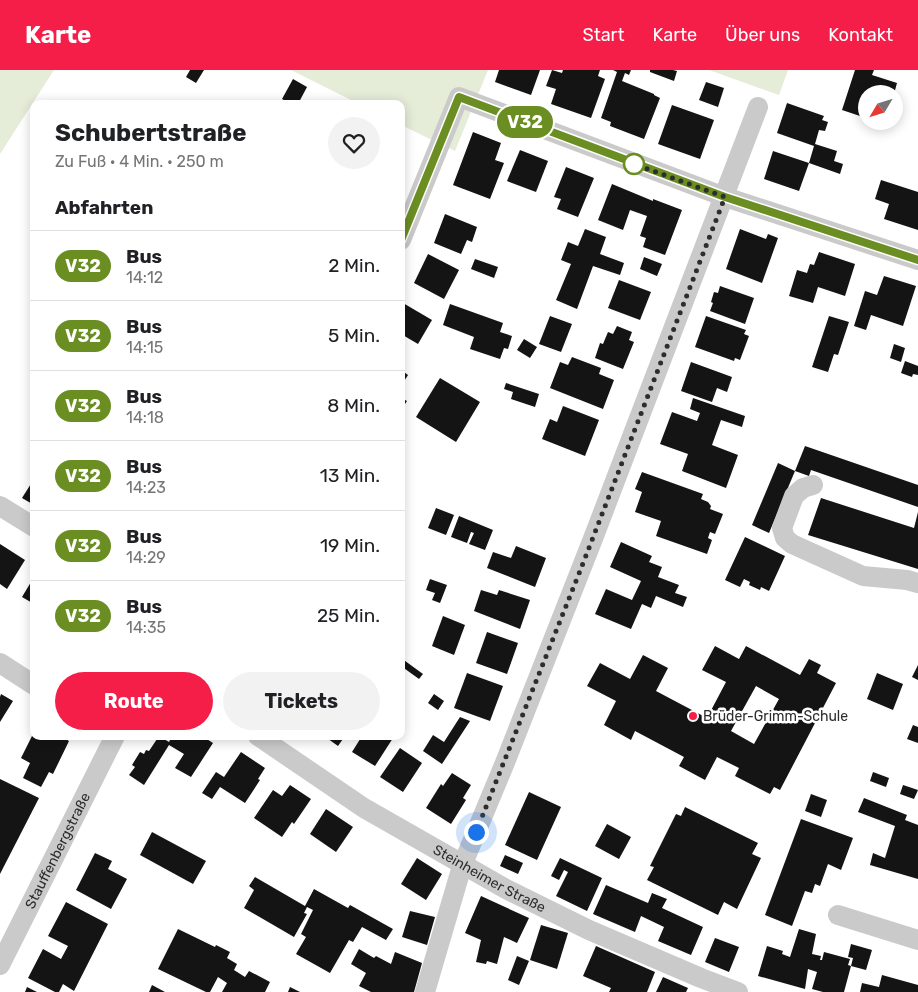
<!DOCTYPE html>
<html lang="de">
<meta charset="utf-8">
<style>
body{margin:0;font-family:Rubik,sans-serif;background:#f2f2f2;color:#202124;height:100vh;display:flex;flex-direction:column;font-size:19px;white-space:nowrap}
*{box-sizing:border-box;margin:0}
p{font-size:16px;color:#757577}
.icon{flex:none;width:28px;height:28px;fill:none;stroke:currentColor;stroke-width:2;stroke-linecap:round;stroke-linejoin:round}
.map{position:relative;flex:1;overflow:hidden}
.side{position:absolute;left:30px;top:30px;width:375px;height:640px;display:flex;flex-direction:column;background:#fff;border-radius:10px;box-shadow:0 2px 12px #0003}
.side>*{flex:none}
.badge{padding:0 10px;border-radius:16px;font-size:18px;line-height:32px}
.needle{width:32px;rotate:232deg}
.buttons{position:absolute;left:858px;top:15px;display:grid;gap:10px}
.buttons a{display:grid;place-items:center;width:45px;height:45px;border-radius:50%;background:#fff;box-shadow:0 2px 12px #0003;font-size:25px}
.you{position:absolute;width:25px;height:25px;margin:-12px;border:4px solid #fff;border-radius:50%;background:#1a73e8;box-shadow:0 0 0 8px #1a73e833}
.map>.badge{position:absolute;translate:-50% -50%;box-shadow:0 0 0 2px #fff}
h2{padding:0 25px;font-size:19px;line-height:45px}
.round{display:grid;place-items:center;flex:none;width:52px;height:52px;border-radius:26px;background:#f2f2f2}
.summary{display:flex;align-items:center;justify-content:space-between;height:85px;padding:0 25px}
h1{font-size:24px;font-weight:700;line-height:38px}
.primary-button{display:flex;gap:10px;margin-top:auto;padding:10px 25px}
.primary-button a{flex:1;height:58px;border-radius:30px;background:#f51e49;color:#fff;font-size:20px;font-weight:700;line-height:58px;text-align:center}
.primary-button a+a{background:#f2f2f2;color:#202124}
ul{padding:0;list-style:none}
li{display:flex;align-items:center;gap:15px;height:70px;padding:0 25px;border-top:1px solid #e0e0e0}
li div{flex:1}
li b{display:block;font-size:19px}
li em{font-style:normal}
li .badge{min-width:55px;font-weight:700;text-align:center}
header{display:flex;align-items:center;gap:30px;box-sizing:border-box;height:70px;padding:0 25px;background:#f51e49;color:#fff}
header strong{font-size:24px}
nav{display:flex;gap:28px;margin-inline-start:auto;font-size:18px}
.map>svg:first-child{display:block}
.green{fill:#e5ecd8}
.building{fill:#141414;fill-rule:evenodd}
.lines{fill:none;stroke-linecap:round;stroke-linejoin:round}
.minor{stroke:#cacaca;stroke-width:20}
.line-casing{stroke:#fff;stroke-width:11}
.line{stroke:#6b8e23;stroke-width:8}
.walk{stroke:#2d2d2d;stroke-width:5;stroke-dasharray:0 9}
.stop-dot{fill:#fff;stroke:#6b8e23;stroke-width:2.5}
.poi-dot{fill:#f51e49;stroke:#fff;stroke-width:2}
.labels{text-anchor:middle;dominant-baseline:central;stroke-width:5;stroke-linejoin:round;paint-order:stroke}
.poi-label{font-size:14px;fill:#2d2d2d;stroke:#fff;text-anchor:start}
.street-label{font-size:14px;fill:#2d2d2d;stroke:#fff}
</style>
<header>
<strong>Karte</strong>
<nav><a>Start</a><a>Karte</a><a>Über uns</a><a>Kontakt</a></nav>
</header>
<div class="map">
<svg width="918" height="922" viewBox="0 0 918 922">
<rect width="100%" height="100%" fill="#fff"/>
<!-- green -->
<g class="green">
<path d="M0,0H54L0,84Z"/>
<path d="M291,0H488L455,81L401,55V34H359Z"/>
<path d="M709,0H788L779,25Z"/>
</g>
<!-- building -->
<g class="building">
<path d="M190,0H204L196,13L186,7Z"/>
<path d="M499,0H540L531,25L495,12Z"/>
<path d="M552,0L562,3L563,0H600L598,6L605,9L591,48L551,34L556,19L546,16Z"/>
<path d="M613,0H631L629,5L625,3L622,11L654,24V25L660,28L644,69L610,56L611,52L601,48L617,2Z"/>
<path d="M650,0H673L677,1L674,11L650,2Z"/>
<path d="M855,0H874L872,5L897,13L894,24H866V48L842,40Z"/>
<path d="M293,9L307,17L298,34H291L282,29Z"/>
<path d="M706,12L724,18L718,37L699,30Z"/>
<path d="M787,33L824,46L822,50L828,52L825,61L819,60L815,74L837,81L834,91L843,94L840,104L809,93L799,121L764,109L773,81L809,93L814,76L777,63Z"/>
<path d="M672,35L714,50L700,89L658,74Z"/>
<path d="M473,62L501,73L495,90L504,93L490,129L453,115Z"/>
<path d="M520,80L548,91L536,122L507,111Z"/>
<path d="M566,97L594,108L578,147L557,139L561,129L554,127Z"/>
<path d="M881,110L918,122V160L884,149L889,134L875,129Z"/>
<path d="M612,114L653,131V129L682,140L665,185L643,177L646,168L640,166L647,146L630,140L623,160L598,150Z"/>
<path d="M445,144L477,157L472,172L467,170L461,184L434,173Z"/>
<path d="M585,159L606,167L600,184L624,193L620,205L593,196L577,239L556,230L571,194L561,190L568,172L578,176Z"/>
<path d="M740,159L766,169L768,164L778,168L762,213L726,199Z"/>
<path d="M819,182L855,194L845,226L818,217L813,233L789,226L797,200L807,203L810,194L814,195Z"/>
<path d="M428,184L459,200L444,229L414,213Z"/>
<path d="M644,187L662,194L657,206L640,199Z"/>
<path d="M475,189L498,197L494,208L471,199Z"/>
<path d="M884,206L916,216L903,256L871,245L866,260L854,256L865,221L877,225Z"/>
<path d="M619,210L651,222L640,250L608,238Z"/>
<path d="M720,216L754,228L745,254L710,241L713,233L711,232L714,222L718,223Z"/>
<path d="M403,233L432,250L418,274L401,264V236Z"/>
<path d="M450,234L503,253L500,262L512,266L508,279L504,278L500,289L470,279L474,267L443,255Z"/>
<path d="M550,246L572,254L561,282L539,274Z"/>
<path d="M706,246L746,260L744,264L749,266L740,290L735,288L734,291L695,277Z"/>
<path d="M829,246L849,252L838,285L834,284L828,302L812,297Z"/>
<path d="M617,256L632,262L629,270L634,272L623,299L595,288L600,273L603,274L608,262L613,264Z"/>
<path d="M524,269L537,277L530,288L517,280Z"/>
<path d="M894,274L905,278L901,292L890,288Z"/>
<path d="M572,287L601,298L599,304L614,310L603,339L550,318L560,292L568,295Z"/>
<path d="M905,291L918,296V305L913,304L912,307L901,303Z"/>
<path d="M691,292L732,307L727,322L717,318L712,332L681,321Z"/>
<path d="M401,300L408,305L401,316Z"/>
<path d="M440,308L480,332L456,372L416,347Z"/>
<path d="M506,313L539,324L535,337L511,329L513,322L504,319Z"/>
<path d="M401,328L407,331L401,340Z"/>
<path d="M693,328L745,346L742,357L721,350L712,375L738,385L726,418L682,401L688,384L660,374L672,342L697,351L700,343L690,339Z"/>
<path d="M563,336L599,350L585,386L542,369L550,349L557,352Z"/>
<path d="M805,376L918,415V437L811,400L809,406L795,401Z"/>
<path d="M778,393L795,401L769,463L752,455Z"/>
<path d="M642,402L703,424L701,429L708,432L711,436L710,439L723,444L715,464L710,462L708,468L712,470L707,484L656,466L661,451L635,442L642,422L635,419Z"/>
<path d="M34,409V435L22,428Z"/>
<path d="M821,428L914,458L918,442V499L808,465Z"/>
<path d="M436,438L454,445L446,465L428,458Z"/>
<path d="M459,446L493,460L485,480L469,474L474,463L471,462L467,473L451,467Z"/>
<path d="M745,467L785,486L769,521L761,517L760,520L749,515L750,512L744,509L740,517L725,510Z"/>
<path d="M621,472L652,486L649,492L662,497L658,507L679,515L675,523L687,527L683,537L656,526L651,538L642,534L631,559L595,544L606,519L632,530L641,511L610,497Z"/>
<path d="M0,474L25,490L7,519L0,514Z"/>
<path d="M516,476L546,488L535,517L487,498L493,482L511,488Z"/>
<path d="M34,507V534L22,527Z"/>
<path d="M430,509L447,515L440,533L432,530L435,523L426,520Z"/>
<path d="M481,520L497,525L499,520L530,530L520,559L474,541Z"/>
<path d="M443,546L465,555L454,585L432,576Z"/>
<path d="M487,562L518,573L507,604L476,593Z"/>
<path d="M715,576L739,589L746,576L800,605L809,589L821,595L817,603L836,613L780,720L774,717L770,724L735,706L739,698L717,687L705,710L679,696L684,687L635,661L631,670L604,655L616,631L587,616L600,593L630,609L643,585L668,598L656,621L707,648L726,612L702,600ZM756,616L779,629L754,674L731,661Z"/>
<path d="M401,588L423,604L419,609L401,596Z"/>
<path d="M918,595V610L912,607Z"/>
<path d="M467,603L503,616L490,651L454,638Z"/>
<path d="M877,603L903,614L893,640L867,629Z"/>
<path d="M1,624L13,631L0,652V627Z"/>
<path d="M434,624L444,631L438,640L428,633Z"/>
<path d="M460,647L470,651L442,694L423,681L433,665L444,672Z"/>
<path d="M913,655L918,657V673L907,669Z"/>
<path d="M34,662V666H60L69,671L53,704L49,702L41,717L23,708L30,693L21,688Z"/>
<path d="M159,666L169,672L172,666H202L213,673L191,707L175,698L184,684L169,675L144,715L129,705L135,697L132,695L140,682L144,684L146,680L149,681Z"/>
<path d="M324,666H345L338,676Z"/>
<path d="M362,666H391L393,668L375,696L352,682Z"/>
<path d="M400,678L422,693L403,722L380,707Z"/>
<path d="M241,682L265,698L258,709L260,710L245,733L220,717L212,729L202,723L216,702L224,707Z"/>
<path d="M873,702L889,708L886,717L870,711Z"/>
<path d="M452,703L471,715L463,728L466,730L451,754L426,738L441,714L443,716Z"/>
<path d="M0,709L39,728L0,804Z"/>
<path d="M290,715L311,729L294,754L292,752L282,767L254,748L273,720L282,726Z"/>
<path d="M903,715L918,720L914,729L900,724Z"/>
<path d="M529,722L561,737L537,790L505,775Z"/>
<path d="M811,724L827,730L821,747L805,741Z"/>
<path d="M864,728L907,745L905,750L918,755V809L870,795L873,783L885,788L895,756L858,742Z"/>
<path d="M685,737L758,773L752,784L761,788L737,839L724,832L718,845L647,810L654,797L650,796L676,744L681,746Z"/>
<path d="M326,739L353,757L336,782L310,764Z"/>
<path d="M801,749L853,768L841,800L828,794L820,816L815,814L812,823L805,821L792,856L765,845Z"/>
<path d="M607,754L631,767L619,789L595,776Z"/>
<path d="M152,762L206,791L193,814L140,785Z"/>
<path d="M95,783L112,791L108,799L127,809L111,839L76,820Z"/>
<path d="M505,785L523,793L518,804L500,796Z"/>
<path d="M417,788L442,804L426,830L401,814Z"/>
<path d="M560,788L602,808L587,841L556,826L568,802L564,800L559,810L551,806Z"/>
<path d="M255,807L305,836L314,819L348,838L350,835L393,859L386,870L362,857L353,872L349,870L330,903L296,884L306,867L301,864L313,840L307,837L304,843L307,844L294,867L244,838L254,820L249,816Z"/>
<path d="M606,815L648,833L652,823L667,829L662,838L703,857L691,885L658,871L664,857L641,846L635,862L593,844Z"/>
<path d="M481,826L529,848L517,873L504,867L497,894L487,891L486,894L476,892L481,870L465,863Z"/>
<path d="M66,832L108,854L74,921L63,914L59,922H55L28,908L43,879L61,889L68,876L48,866Z"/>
<path d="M410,841L435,847L427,875L402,867Z"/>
<path d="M541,855L568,863L557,899L530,890Z"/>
<path d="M178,859L215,877L216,875L230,882L227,888L237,894L234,900L245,907L249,901L270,912L265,922H222L227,913L218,907L210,922H206L158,899Z"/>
<path d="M799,859L816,864L812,884L821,886L820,890H822L824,882L850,889L848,895L851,896L844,922H823L812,919L817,902L808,899L805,919L758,906L767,876L783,881L782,884L790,887Z"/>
<path d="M715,868L739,877L729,902L705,892Z"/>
<path d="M851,874L872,880L866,900L851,896L853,888L848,887Z"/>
<path d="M596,876L655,902L647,922H609L611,918L583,906Z"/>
<path d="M359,879L374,888L376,886L391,894L395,882L422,893L414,922H371L359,916L366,903L351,894Z"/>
<path d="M517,886L529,891L519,915L508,910Z"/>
<path d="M882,905L918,915V922H860L862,913L879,917Z"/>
<path d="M663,907L688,918L686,922H656Z"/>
<path d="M152,915L165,922H149Z"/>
<path d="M27,917L37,922H25Z"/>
<path d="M290,917L300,922H288Z"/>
</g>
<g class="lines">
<!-- minor -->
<g class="minor">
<path d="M401,170L459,27L725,127L918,190"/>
<path d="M813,415L803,418L794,426L782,458L785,468L792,474L863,506L907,510L918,513"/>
<path d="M0,436L34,457"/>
<path d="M0,593L34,615"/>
<path id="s1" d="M258,666L364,738L506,819L589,860L701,908L738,922"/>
<path d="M838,845L918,870"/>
<path id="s2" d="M0,895L115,666"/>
<path d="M425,922L462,796L504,695L594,466L758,37"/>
</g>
</g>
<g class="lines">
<defs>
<path id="line" d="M401,170L459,27L725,127L918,190"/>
</defs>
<!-- line casing -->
<use href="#line" class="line-casing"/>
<!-- line -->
<use href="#line" class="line"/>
<!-- walk -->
<path class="walk" d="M476,762L580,501L725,127L634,94"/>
</g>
<!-- markers -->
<circle class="stop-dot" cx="634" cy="94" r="10"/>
<circle class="poi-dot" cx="693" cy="646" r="5"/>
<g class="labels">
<!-- poi labels -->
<g class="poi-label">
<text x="703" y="646">Brüder-Grimm-Schule</text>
</g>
<!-- street labels -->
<g class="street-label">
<text stroke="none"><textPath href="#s2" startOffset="128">Stauffenbergstraße</textPath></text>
<text stroke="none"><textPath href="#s1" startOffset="272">Steinheimer Straße</textPath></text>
</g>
</g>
</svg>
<div class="buttons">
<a><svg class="needle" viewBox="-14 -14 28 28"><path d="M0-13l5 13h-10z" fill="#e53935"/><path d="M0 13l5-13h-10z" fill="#757577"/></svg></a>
</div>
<div class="you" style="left:476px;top:762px"></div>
<b class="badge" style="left:525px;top:52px;background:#6b8e23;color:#fff">V32</b>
<section class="side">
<div class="summary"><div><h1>Schubertstraße</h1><p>Zu Fuß · 4 Min. · 250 m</p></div><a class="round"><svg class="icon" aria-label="heart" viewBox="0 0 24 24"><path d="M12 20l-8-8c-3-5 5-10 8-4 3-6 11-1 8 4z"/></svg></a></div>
<h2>Abfahrten</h2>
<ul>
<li><span class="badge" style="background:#6b8e23;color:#fff">V32</span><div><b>Bus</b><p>14:12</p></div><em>2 Min.</em></li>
<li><span class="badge" style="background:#6b8e23;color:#fff">V32</span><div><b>Bus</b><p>14:15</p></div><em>5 Min.</em></li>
<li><span class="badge" style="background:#6b8e23;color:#fff">V32</span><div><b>Bus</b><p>14:18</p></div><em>8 Min.</em></li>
<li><span class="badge" style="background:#6b8e23;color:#fff">V32</span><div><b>Bus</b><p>14:23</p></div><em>13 Min.</em></li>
<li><span class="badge" style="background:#6b8e23;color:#fff">V32</span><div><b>Bus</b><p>14:29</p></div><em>19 Min.</em></li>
<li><span class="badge" style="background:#6b8e23;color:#fff">V32</span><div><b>Bus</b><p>14:35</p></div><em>25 Min.</em></li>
</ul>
<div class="primary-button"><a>Route</a><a>Tickets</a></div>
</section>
</div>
